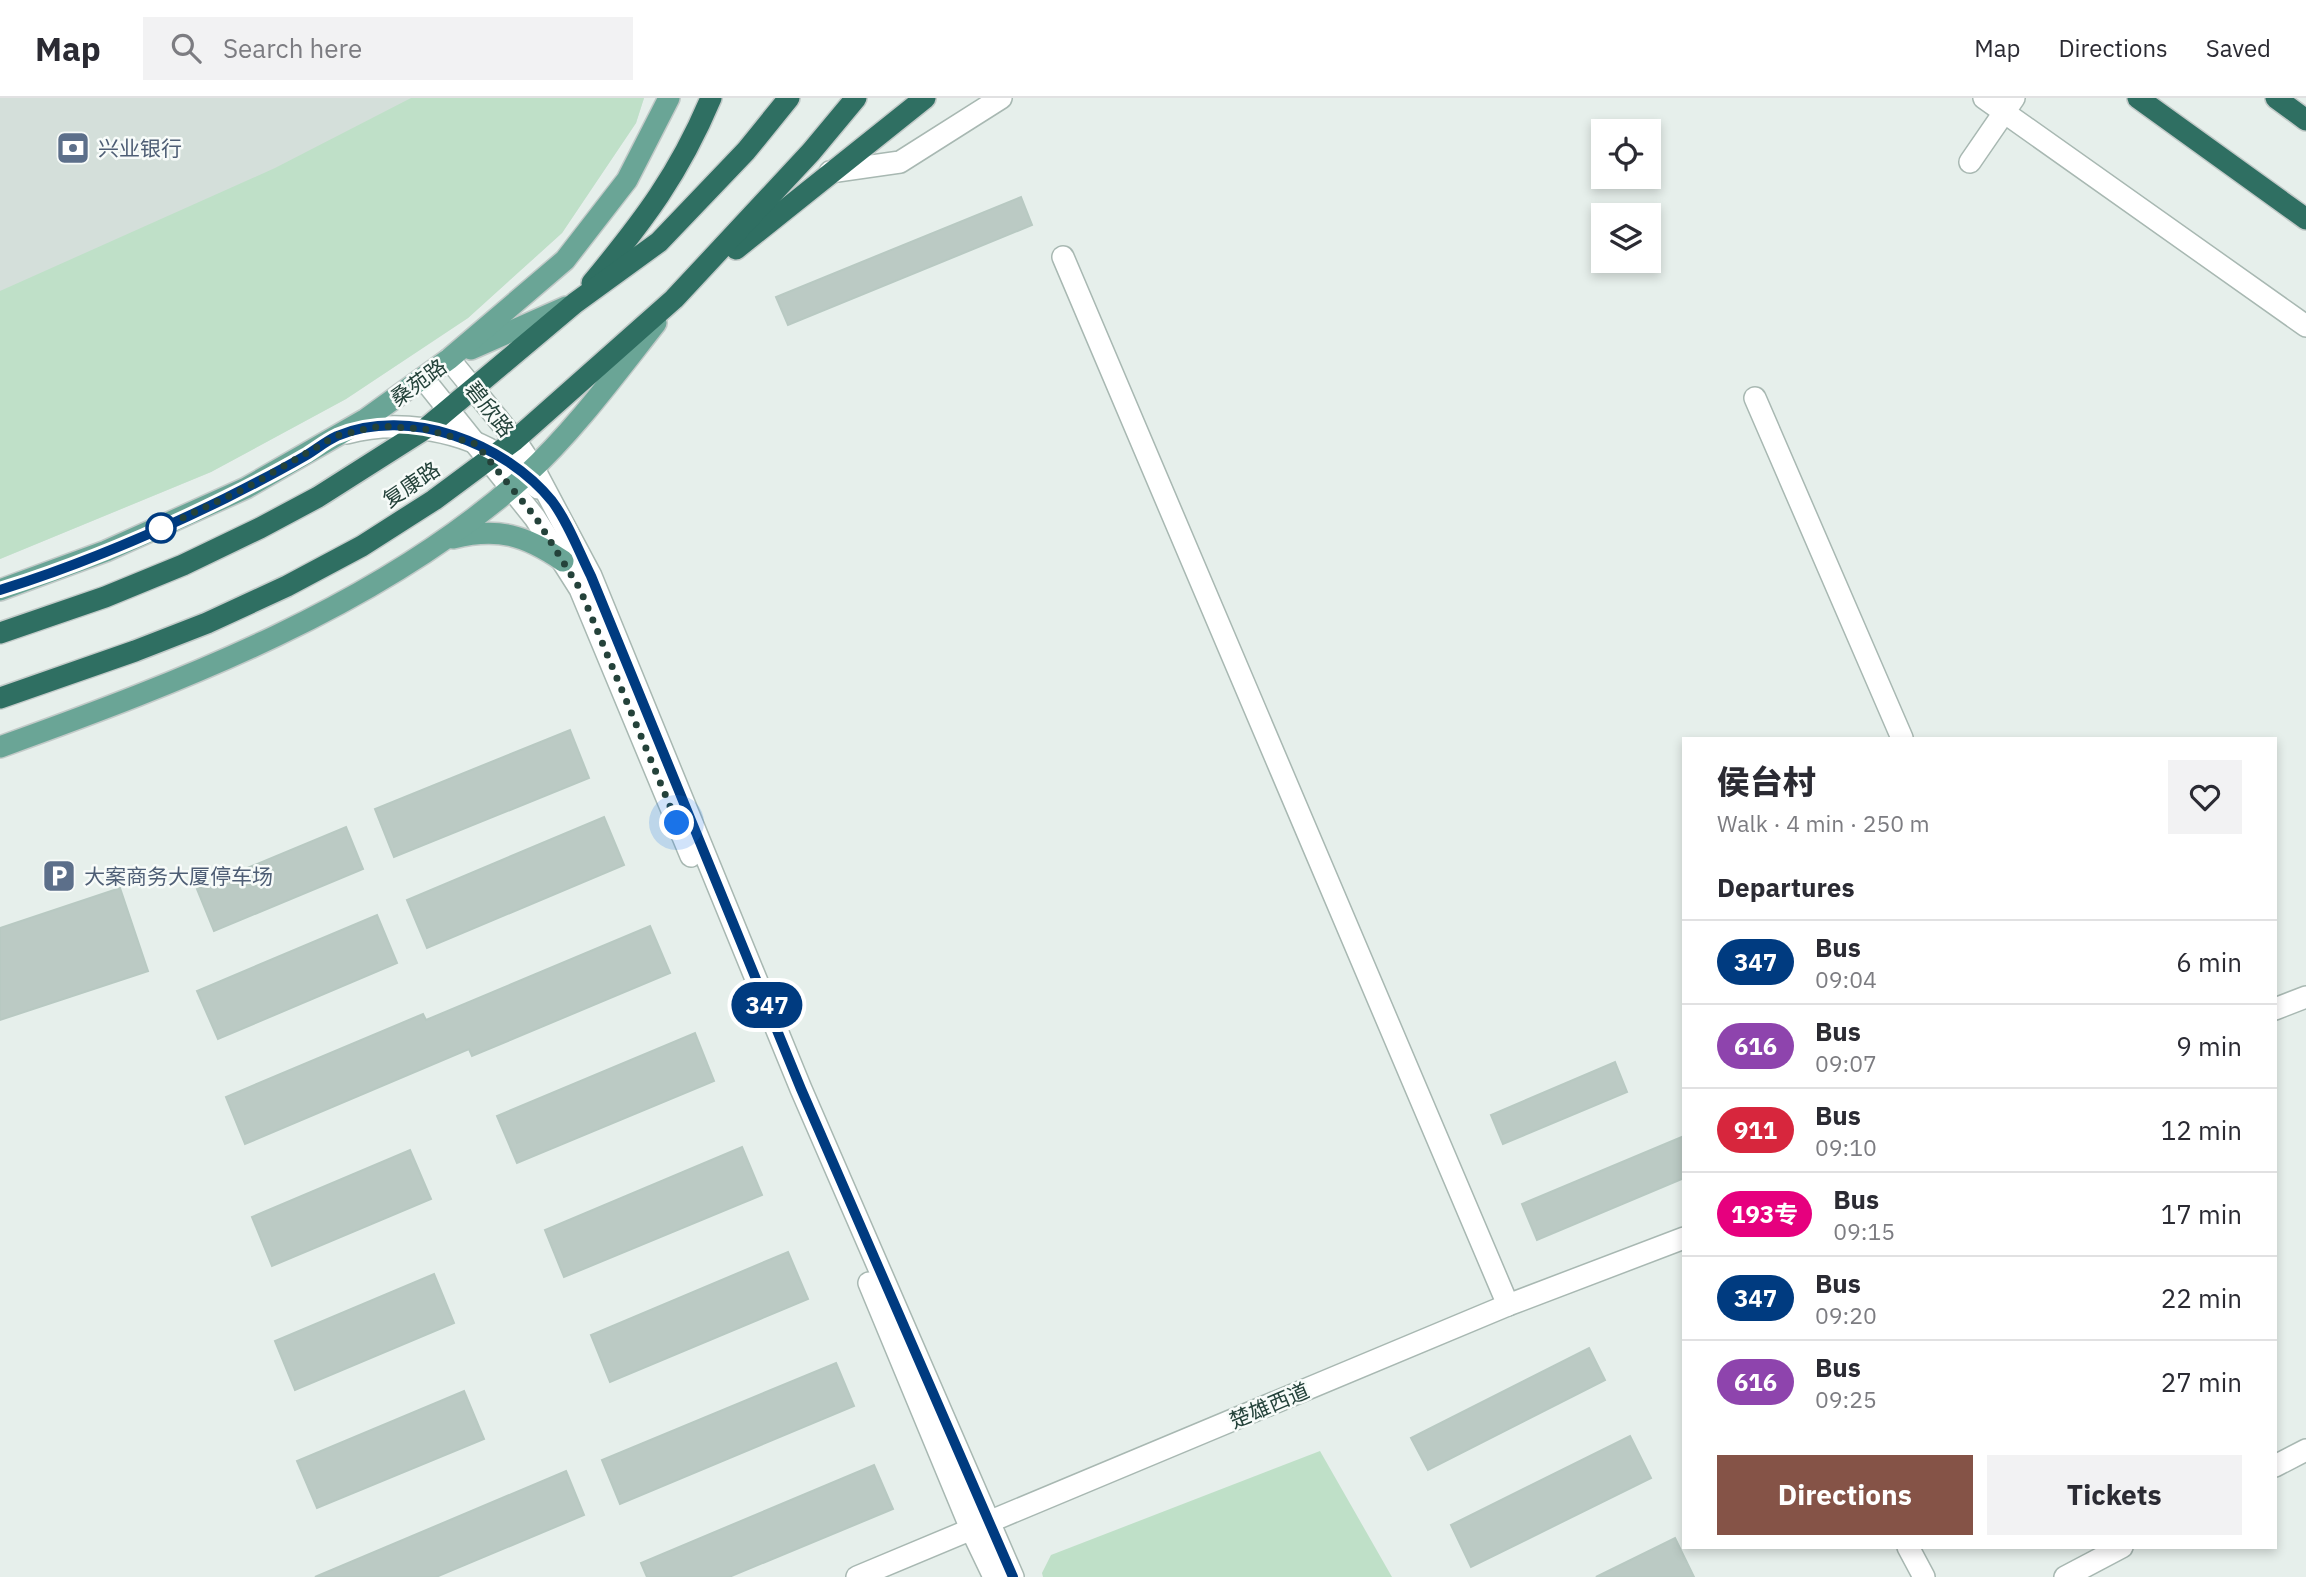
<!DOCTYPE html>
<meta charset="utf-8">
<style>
body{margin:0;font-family:"IBM Plex Sans","Noto Sans SC",sans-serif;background:#f2f2f3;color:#2b2b33;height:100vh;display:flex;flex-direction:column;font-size:26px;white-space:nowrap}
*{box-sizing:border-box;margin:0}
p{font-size:23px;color:#7c7c81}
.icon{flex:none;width:38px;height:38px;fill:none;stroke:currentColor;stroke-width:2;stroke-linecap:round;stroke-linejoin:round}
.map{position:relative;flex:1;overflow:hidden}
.drawer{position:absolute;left:1682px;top:639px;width:595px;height:812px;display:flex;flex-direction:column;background:#fff;border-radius:0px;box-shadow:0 4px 10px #0003}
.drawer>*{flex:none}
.badge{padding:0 14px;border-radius:23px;font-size:24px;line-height:46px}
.controls{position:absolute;left:1591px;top:21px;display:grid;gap:14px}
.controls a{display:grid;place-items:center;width:70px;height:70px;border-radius:0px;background:#fff;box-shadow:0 4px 10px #0003;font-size:35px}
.you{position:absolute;width:35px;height:35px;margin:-18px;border:5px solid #fff;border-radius:50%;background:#1a73e8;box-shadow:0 0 0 10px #1a73e833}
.map>.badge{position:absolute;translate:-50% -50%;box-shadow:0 0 0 4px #fff}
h2{padding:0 35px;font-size:26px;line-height:63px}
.round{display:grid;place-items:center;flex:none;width:74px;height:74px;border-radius:0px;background:#f2f2f3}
.overview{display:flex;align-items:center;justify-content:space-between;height:119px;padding:0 35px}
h1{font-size:33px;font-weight:800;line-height:52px}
.button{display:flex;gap:14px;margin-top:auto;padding:14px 35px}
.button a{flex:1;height:80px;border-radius:0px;background:#855347;color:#fff;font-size:28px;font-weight:800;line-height:80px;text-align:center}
.button a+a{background:#f2f2f3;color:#2b2b33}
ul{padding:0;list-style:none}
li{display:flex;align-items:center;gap:21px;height:84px;padding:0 35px;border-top:2px solid #e1e1e2}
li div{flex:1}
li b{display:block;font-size:26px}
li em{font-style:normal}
li .badge{min-width:77px;font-weight:700;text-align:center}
header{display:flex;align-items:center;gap:42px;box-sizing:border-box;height:98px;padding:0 35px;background:#fff;border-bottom:2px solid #e1e1e2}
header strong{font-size:33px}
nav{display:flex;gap:38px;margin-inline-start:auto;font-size:24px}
.search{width:490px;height:63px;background:#f2f2f3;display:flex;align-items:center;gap:18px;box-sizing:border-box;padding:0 24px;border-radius:0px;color:#7c7c81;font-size:26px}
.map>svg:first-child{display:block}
.built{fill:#d4dfda}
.green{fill:#bfe0c8}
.building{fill:#bbcac4;stroke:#b8c9c2;stroke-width:2}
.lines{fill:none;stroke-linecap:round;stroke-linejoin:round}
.minor-casing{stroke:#a8b8b2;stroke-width:24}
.major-casing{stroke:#c2cac8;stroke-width:24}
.highway-casing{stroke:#c2cac8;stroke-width:24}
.minor{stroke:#fff;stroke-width:21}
.major{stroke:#6aa596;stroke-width:21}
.highway{stroke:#2f6f62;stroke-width:21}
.line-casing{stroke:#fff;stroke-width:16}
.line{stroke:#003b80;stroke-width:10}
.walk{stroke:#24423a;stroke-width:7;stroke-dasharray:0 12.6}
.stop-dot{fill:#fff;stroke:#003b80;stroke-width:3.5}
.labels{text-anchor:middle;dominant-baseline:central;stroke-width:5;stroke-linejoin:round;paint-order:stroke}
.service-label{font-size:21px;fill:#4e5e75;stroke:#f7fbf9;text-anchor:start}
.street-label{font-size:21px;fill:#24423a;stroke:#f7fbf9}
</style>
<header>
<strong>Map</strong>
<div class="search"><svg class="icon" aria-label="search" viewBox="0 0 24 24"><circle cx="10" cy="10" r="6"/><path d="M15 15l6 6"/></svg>Search here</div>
<nav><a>Map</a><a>Directions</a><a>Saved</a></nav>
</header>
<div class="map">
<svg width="2306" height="1479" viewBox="0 0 2306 1479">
<rect width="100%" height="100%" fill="#e6efeb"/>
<!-- built -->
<path class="built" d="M0,0H644L636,25L562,135L468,220L346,301L211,374L0,461Z"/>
<!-- green -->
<g class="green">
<path d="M411,0H644L636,25L562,135L468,220L346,301L211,374L0,461V193L275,70Z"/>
<path d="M1320,1353L1392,1479H1043L1042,1475L1051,1457Z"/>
</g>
<!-- building -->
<g class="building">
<path d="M1021,99L1032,127L788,227L776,199Z"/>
<path d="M570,632L589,680L394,759L375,711Z"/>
<path d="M604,719L624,767L427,850L407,802Z"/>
<path d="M346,729L363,771L214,833L197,791Z"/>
<path d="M120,790L148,873L0,922V830Z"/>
<path d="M377,817L397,865L218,941L197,893Z"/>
<path d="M650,828L670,875L472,958L469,951L245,1046L226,999L423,916L426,922Z"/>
<path d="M695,935L714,983L517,1065L497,1018Z"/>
<path d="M1615,964L1627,994L1503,1046L1491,1017Z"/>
<path d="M1684,1038V1080L1537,1142L1522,1106Z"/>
<path d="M742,1049L762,1097L564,1179L545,1132Z"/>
<path d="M410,1052L431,1101L272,1168L252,1119Z"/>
<path d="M788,1154L808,1201L610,1284L591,1237Z"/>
<path d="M434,1176L454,1225L295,1292L275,1243Z"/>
<path d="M1589,1250L1605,1282L1428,1372L1411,1340Z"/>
<path d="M836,1265L854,1308L620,1406L602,1362Z"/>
<path d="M464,1293L484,1341L317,1410L297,1363Z"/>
<path d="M1630,1338L1651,1380L1471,1469L1451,1427Z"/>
<path d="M874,1367L893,1411L729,1479H647L641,1465Z"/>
<path d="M566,1373L584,1417L436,1479H315Z"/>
<path d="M1675,1440L1694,1479H1596Z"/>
</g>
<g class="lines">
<defs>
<g id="minor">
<path d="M1984,0L2306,228"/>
<path d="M1970,64L2014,0"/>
<path d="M830,74L900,64L1001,0"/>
<path d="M1063,159L1508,1207"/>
<path d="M449,261L515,342L533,369L591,478L801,991L1013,1479"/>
<path d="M423,280L535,420L580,491L691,758"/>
<path d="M1755,300L1902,640"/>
<path d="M347,335C394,322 453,330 496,355C511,364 525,378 538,390"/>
<path d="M2275,911L2306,899"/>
<path d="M869,1185L971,1431L994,1479"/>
<path d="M2275,1368L2306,1352"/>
<path d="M1908,1449L1924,1479"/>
<path d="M857,1479L1508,1207L1684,1140"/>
<path d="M2065,1479L2122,1449"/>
</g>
<g id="major">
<path d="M471,251L566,209"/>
<path d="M453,440C498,429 525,437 563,463"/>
<path d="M0,492L106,453L246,390L366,321L449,261L565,162L627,82L669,0"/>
<path d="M0,649C180,584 381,508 525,378C574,333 615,277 656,225"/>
</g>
<g id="highway">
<path d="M2138,0L2306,121"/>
<path d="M2276,0L2306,22"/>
<path d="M736,151L925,0"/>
<path d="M592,185C644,122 679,76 711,0"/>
<path d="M0,535L105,499L183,467L260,430L318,399L425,331L575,205L659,144L746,53L789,0"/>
<path d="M0,600L135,553L207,525L287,488L362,448L434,402L515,342L674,201L811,54L856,0"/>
</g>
</defs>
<!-- minor casing -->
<use href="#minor" class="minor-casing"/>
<!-- major casing -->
<use href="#major" class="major-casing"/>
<!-- highway casing -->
<use href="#highway" class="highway-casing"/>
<!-- minor -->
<use href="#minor" class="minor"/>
<!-- major -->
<use href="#major" class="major"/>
<!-- highway -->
<use href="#highway" class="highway"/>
</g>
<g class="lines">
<defs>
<path id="line" d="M0,492C77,468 153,436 226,400C252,387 279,373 305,358C315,352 326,343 337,338C409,308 505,345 552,403C568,424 579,454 591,478L801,991L1013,1479"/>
</defs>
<!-- line casing -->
<use href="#line" class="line-casing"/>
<!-- line -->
<use href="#line" class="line"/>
<!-- walk -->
<path class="walk" d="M161,430L155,433L246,390L336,338L361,332L380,328L425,331L476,346L536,420L580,491L677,725"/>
</g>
<!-- icons -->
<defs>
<symbol id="bank-square" viewBox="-11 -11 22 22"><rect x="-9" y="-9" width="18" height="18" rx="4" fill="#5c6f8a" stroke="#f7fbf9"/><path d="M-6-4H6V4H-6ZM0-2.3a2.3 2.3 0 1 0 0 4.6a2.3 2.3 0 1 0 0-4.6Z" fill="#fff"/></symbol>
<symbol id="parking-square" viewBox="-11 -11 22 22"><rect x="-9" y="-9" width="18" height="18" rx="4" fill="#5c6f8a" stroke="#f7fbf9"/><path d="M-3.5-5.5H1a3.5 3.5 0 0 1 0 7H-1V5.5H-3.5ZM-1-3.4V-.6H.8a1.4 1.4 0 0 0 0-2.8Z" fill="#fff"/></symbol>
</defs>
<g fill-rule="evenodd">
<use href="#bank-square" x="54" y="31" width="38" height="38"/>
<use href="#parking-square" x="40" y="759" width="38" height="38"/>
</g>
<!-- markers -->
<circle class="stop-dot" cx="161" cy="430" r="14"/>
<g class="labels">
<!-- service labels -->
<g class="service-label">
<text x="98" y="50">兴业银行</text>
<text x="84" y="778">大案商务大厦停车场</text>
</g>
<!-- street labels -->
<g class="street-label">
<text transform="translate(418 284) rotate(-36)">桑苑路</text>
<text transform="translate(490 311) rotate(52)">碧欣路</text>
<text transform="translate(411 386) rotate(-34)">复康路</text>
<text transform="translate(1269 1307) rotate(-23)">楚雄西道</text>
</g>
</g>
</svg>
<div class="controls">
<a><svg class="icon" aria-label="locate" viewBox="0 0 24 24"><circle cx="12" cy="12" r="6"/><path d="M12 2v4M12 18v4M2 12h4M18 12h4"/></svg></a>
<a><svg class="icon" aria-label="layers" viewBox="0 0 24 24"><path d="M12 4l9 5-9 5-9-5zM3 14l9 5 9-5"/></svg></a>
</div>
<div class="you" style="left:677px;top:725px"></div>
<b class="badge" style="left:767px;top:907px;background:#003b80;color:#fff">347</b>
<section class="drawer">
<div class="overview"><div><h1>侯台村</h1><p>Walk · 4 min · 250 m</p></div><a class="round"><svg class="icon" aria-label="heart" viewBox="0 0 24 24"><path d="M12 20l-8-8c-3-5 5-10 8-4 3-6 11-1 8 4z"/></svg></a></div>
<h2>Departures</h2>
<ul>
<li><span class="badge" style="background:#003b80;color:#fff">347</span><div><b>Bus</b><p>09:04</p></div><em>6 min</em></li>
<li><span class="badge" style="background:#8e44ad;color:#fff">616</span><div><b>Bus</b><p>09:07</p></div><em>9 min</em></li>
<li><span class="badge" style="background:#d7263d;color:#fff">911</span><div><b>Bus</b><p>09:10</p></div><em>12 min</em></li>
<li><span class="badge" style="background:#e6007e;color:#fff">193专</span><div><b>Bus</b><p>09:15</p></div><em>17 min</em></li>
<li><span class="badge" style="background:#003b80;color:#fff">347</span><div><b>Bus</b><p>09:20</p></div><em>22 min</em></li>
<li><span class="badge" style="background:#8e44ad;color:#fff">616</span><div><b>Bus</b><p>09:25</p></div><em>27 min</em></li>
</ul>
<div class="button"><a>Directions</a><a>Tickets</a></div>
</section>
</div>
